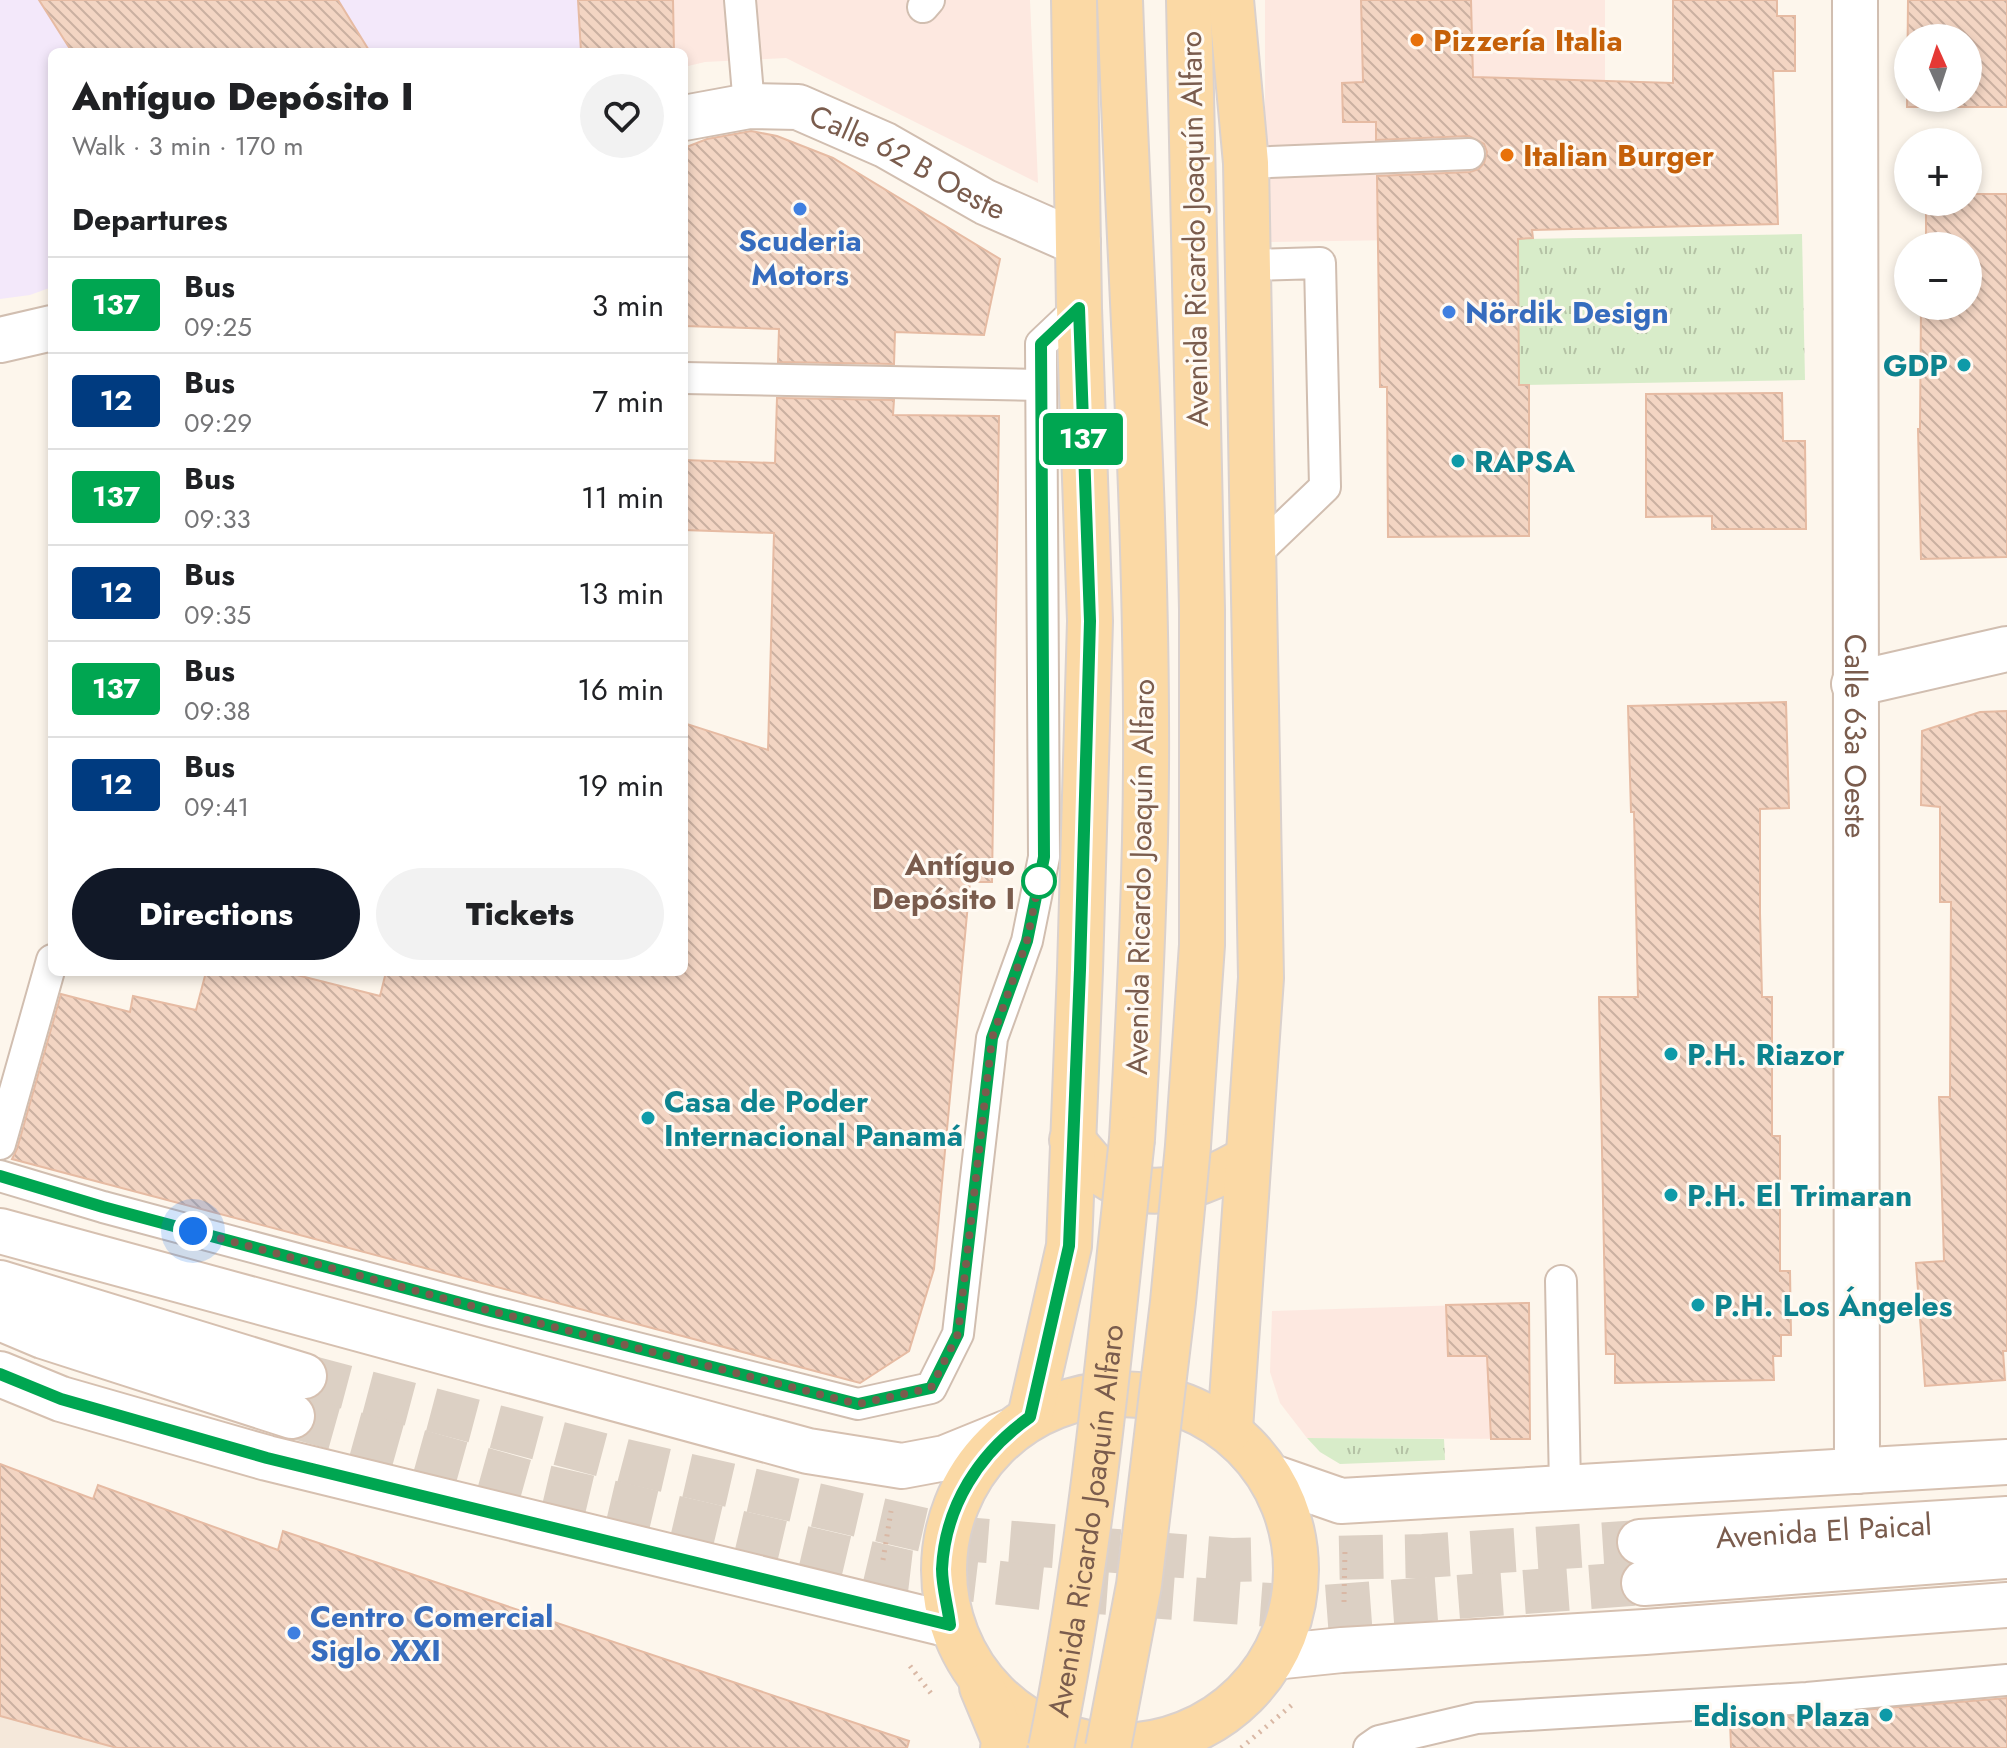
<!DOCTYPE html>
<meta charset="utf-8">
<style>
body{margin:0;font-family:Jost,sans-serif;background:#f2f2f2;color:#202124;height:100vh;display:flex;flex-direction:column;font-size:30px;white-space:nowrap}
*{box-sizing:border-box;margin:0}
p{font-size:26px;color:#757577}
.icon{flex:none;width:44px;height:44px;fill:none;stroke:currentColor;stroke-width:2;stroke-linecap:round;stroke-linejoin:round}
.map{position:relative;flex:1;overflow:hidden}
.sheet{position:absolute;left:48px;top:48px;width:640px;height:928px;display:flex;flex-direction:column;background:#fff;border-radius:12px;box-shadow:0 4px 12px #0003}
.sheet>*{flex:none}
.badge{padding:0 16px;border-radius:6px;font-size:28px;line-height:52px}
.needle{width:52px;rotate:357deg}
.buttons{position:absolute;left:1894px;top:24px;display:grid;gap:16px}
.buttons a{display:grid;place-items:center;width:88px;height:88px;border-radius:50%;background:#fff;box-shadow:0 4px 12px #0003;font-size:40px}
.you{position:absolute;width:40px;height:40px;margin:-20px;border:6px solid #fff;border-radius:50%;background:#1a73e8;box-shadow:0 0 0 12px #1a73e833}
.map>.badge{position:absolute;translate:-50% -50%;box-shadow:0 0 0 4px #fff}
h2{padding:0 24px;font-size:30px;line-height:72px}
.round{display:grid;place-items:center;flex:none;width:84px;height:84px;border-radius:42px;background:#f2f2f2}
.headline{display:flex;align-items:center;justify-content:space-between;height:136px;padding:0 24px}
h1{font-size:38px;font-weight:800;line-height:60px}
.primary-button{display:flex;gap:16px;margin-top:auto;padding:16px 24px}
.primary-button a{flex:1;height:92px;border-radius:48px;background:#111827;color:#fff;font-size:32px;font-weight:800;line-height:92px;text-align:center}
.primary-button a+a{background:#f2f2f2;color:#202124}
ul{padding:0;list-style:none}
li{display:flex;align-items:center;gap:24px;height:96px;padding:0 24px;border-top:2px solid #e0e0e0}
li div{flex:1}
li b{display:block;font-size:30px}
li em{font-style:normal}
li .badge{min-width:88px;font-weight:700;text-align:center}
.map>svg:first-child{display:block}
.residential{fill:#f5e8da}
.commercial{fill:#fde8e0}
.education{fill:#f3e8fa}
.grass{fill:url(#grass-tufts)}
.building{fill:url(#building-back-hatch);stroke:#e6bba3;stroke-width:2;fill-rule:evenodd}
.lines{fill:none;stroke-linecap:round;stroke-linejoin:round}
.secondary-tunnel{stroke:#dcd0c4;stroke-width:44;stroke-dasharray:44 22;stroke-linecap:butt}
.lane-casing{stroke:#d1beb0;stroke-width:34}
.street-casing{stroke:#d1beb0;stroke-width:48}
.secondary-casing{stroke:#d6c0b0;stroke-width:48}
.primary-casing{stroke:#dad1cd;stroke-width:48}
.path{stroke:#d9b8a5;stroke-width:5;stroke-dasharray:2 6;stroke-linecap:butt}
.lane{stroke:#fff;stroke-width:30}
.street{stroke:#fff;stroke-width:44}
.secondary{stroke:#fff;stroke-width:44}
.primary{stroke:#fbd9a5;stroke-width:44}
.primary-bridge-casing{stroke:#dad1cd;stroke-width:48;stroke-linecap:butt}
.primary-bridge{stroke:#fbd9a5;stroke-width:44}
.line-casing{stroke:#fff;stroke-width:18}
.line{stroke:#00a651;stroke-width:12}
.walk{stroke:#7a5c4d;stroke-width:8;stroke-dasharray:0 14.4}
.food-dot{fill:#e8710a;stroke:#fffaf3;stroke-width:3}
.shop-dot{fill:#3f7fe0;stroke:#fffaf3;stroke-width:3}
.culture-dot{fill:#0f9aa8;stroke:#fffaf3;stroke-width:3}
.stop-dot{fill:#fff;stroke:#00a651;stroke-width:4}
.labels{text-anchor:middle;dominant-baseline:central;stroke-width:6;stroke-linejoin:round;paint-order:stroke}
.food-label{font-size:30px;font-weight:bold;fill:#c56008;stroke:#fffaf3;text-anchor:start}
.street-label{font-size:30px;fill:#7a5c4d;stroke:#fffaf3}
.shop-label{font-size:30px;font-weight:bold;fill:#366cbe;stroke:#fffaf3;text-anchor:start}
.culture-label{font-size:30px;font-weight:bold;fill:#0d838f;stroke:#fffaf3;text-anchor:start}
.stop-label{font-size:30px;font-weight:bold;fill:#7a5c4d;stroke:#fffaf3;text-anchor:end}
</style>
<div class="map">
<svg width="2007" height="1748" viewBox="0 0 2007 1748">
<defs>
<pattern id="grass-tufts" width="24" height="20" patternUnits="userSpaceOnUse" patternTransform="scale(2)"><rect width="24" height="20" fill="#d8ecc9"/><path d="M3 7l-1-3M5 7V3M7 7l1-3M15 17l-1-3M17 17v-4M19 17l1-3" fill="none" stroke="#b4c2a5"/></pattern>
<pattern id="building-back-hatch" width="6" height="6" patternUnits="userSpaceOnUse" patternTransform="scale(2)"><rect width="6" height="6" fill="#f3d5c3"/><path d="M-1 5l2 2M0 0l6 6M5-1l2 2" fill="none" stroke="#cab0a1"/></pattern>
</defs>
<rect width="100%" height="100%" fill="#fdf6ec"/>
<!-- residential -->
<path class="residential" d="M0,1716L117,1748H0Z"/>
<!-- commercial -->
<g class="commercial">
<path d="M578,0H1030L1038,183L786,58L705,62L684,67V52H581Z"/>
<path d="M1265,0H1605V80L1533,79V238L1265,242Z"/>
<path d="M1529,1303L1530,1439L1307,1438L1280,1403L1270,1372L1272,1311Z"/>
</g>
<!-- education -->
<path class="education" d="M0,0H578L581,52H52V287L30,295L0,299Z"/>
<!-- grass -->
<g class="grass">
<path d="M1802,234L1805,380L1519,385L1518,239Z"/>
<path d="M1307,1438L1444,1439L1445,1460L1340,1464L1320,1452Z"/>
</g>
<!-- building -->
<g class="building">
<path d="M39,0H338L370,52H72Z"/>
<path d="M578,0H673L674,52H581Z"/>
<path d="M1361,0H1471L1473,77L1673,83V0H1777V16H1795V71H1773L1778,224L1532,230L1533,238L1518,239L1519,385H1529V536L1388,537L1387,387H1380L1377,176L1470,172L1479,169L1484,163L1487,152L1484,144L1469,136L1376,140V122H1343L1342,83L1363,82Z"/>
<path d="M1908,0H2007V107H1907ZM1908,38H1968V98H1908Z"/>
<path d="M751,131L777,136L833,158L1000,259L984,335L895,332L894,364L778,362L779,329L684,326V148L707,139Z"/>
<path d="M1968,194H2007V557L1921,559L1918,429H1920L1921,306H1968V246H1926V202H1968Z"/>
<path d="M1782,393L1783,441H1805L1806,529H1712V516L1646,517V394Z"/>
<path d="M777,398L894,400L893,415L999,416L992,882H970L934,1269L909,1351L860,1383L12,1159L17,1149L61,994L130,1012L133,996L196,1010L206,972L289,973L380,996L386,972H684V723L768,750L774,533L684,530V460L775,463Z"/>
<path d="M1786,702L1789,808L1760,809V913L1762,997H1772V1136H1780V1271H1790L1791,1335H1781V1356H1773L1774,1380L1615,1383V1354H1606L1599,997H1638L1634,812H1631L1628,706Z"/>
<path d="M2007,711V1351H2003L2005,1380L1925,1386L1916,1263L1944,1261L1939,1097H1950L1951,902H1940V807L1921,805L1922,731L1980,712Z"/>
<path d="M1529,1303L1530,1439H1491L1487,1356H1448L1446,1305Z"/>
<path d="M0,1464L93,1499L98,1485L278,1550L283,1531L909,1741L907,1748H117L0,1716Z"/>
<path d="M2007,1698V1748H1731L1730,1721Z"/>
</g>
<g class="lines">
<!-- secondary-tunnel -->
<g class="secondary-tunnel">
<path d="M304,1376L625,1461L963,1539L1231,1560L1423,1556L1640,1542"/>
<path d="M292,1416L546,1487L907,1572L1043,1588L1310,1608L1644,1583"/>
</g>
<defs>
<g id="lane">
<path d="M740,0L749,106"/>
<path d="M923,7L929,0"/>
<path d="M1246,163L1469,154"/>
<path d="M1248,265L1320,263L1325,487L1254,555"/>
<path d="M684,378L1041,385"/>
<path d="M0,1144L52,960"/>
<path d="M0,1176L103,1207L491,1311L858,1404L931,1388L958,1334L992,1038L1027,941L1044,857L1041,344L1079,308"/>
<path d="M1561,1281L1565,1487"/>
<path d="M1369,1748L1379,1741L1477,1718L1807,1698L2007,1680"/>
</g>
<g id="street">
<path id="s1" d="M1855,0L1857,1471"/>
<path id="s2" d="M684,118L749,106L798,107L885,145L985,202L1078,243"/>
<path d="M0,340L52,328"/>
<path d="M1854,684L2007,649"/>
</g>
<g id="secondary">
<path d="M0,1231L808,1451L902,1466L945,1458L1009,1432"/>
<path d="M0,1283L304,1376"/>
<path d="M0,1318L43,1336L292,1416"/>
<path d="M0,1374L61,1399L267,1458L950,1625"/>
<path d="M1272,1477L1341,1501L2007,1462"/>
<path id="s3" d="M1640,1542L2007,1519"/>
<path d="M1644,1583L2007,1556"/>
<path d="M1274,1657L1342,1650L1645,1632L2007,1605"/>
</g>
<g id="primary">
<path d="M1120,0C1128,239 1145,478 1146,717C1147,858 1140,999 1132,1139"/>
<path d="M1072,1140C1082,1151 1093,1167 1106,1176C1152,1207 1206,1183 1247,1159"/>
<path d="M1188,1146L1202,945V610L1189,0"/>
<circle cx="1120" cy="1570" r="176"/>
<path d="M1030,1417L1069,1246L1080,970L1090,621L1079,308L1074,0"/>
<path d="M1230,1429L1261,978L1246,163L1231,0"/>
<path d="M982,1687L1005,1742L1003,1748"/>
</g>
</defs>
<!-- lane casing -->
<use href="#lane" class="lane-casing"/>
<!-- street casing -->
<use href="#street" class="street-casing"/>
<!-- secondary casing -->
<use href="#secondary" class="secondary-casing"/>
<!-- primary casing -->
<use href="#primary" class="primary-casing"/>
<!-- path -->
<g class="path">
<path d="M883,1560L891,1511"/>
<path d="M1344,1602L1345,1548"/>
<path d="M910,1666L933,1696"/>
<path d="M1241,1748L1293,1704"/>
</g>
<!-- lane -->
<use href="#lane" class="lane"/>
<!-- street -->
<use href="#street" class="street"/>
<!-- secondary -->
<use href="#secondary" class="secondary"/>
<!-- primary -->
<use href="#primary" class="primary"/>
<defs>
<g id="primary-bridge">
<path id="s4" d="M1051,1748C1092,1548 1110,1342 1132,1139"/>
<path d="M1108,1748L1139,1585L1173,1302L1188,1146"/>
</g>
</defs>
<!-- primary-bridge casing -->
<use href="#primary-bridge" class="primary-bridge-casing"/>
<!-- primary-bridge -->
<use href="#primary-bridge" class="primary-bridge"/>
</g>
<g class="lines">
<defs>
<path id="line" d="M0,1176L103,1207L491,1311L858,1404L931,1388L958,1334L992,1038L1027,941L1044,857L1041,344L1079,308L1090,621L1080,970L1069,1246L1030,1417C979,1453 945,1506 942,1569C942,1587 948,1607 950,1625L267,1458L61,1399L0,1374"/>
</defs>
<!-- line casing -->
<use href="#line" class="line-casing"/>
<!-- line -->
<use href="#line" class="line"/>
<!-- walk -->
<path class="walk" d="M193,1231L491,1311L858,1404L931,1388L958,1334L992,1038L1027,941L1039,881"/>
</g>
<!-- markers -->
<g class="food-dot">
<circle cx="1417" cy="40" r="8"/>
<circle cx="1507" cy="155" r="8"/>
</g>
<g class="shop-dot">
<circle cx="800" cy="209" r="8"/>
<circle cx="1449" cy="312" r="8"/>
<circle cx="294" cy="1633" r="8"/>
</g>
<g class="culture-dot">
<circle cx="1964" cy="365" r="8"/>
<circle cx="1458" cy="461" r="8"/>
<circle cx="1671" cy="1054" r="8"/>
<circle cx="648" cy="1118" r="8"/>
<circle cx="1671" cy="1195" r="8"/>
<circle cx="1698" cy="1305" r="8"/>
<circle cx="1886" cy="1715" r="8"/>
</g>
<circle class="stop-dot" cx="1039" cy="881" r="16"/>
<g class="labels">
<!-- food labels -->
<g class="food-label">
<text x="1433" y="40">Pizzería Italia</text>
<text x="1523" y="155">Italian Burger</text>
</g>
<!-- street labels -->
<g class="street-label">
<text stroke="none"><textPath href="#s2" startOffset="238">Calle 62 B Oeste</textPath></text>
<text transform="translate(1194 229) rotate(-91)">Avenida Ricardo Joaquín Alfaro</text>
<text stroke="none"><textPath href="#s1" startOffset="736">Calle 63a Oeste</textPath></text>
<text transform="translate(1140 877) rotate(-89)">Avenida Ricardo Joaquín Alfaro</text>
<text stroke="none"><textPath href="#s4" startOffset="230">Avenida Ricardo Joaquín Alfaro</textPath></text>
<text stroke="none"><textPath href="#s3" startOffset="184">Avenida El Paical</textPath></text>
</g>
<!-- shop labels -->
<g class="shop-label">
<text x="800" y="240" text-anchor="middle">Scuderia<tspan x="800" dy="34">Motors</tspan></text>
<text x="1465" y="312">Nördik Design</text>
<text x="310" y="1616">Centro Comercial<tspan x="310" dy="34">Siglo XXI</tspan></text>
</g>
<!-- culture labels -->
<g class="culture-label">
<text x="1948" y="365" text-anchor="end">GDP</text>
<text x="1474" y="461">RAPSA</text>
<text x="1687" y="1054">P.H. Riazor</text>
<text x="664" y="1101">Casa de Poder<tspan x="664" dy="34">Internacional Panamá</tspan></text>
<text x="1687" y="1195">P.H. El Trimaran</text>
<text x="1714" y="1305">P.H. Los Ángeles</text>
<text x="1870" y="1715" text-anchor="end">Edison Plaza</text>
</g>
<!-- stop labels -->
<g class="stop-label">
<text x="1015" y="864">Antíguo<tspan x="1015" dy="34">Depósito I</tspan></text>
</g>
</g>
</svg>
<div class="buttons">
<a><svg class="needle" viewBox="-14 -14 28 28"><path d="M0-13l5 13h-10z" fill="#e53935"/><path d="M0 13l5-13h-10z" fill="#757577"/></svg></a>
<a>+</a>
<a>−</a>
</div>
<div class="you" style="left:193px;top:1231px"></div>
<b class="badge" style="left:1083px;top:439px;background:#00a651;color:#fff">137</b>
<section class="sheet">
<div class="headline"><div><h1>Antíguo Depósito I</h1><p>Walk · 3 min · 170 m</p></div><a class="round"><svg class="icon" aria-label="heart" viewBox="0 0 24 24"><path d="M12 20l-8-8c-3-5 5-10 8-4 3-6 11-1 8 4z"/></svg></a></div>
<h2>Departures</h2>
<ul>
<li><span class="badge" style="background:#00a651;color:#fff">137</span><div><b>Bus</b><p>09:25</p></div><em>3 min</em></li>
<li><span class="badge" style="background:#003b80;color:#fff">12</span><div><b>Bus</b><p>09:29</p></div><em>7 min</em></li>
<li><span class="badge" style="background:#00a651;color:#fff">137</span><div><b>Bus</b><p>09:33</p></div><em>11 min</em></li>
<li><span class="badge" style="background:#003b80;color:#fff">12</span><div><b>Bus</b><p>09:35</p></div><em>13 min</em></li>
<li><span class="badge" style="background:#00a651;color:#fff">137</span><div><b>Bus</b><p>09:38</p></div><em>16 min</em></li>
<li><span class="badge" style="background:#003b80;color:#fff">12</span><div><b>Bus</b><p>09:41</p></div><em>19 min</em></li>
</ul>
<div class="primary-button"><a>Directions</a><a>Tickets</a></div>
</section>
</div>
